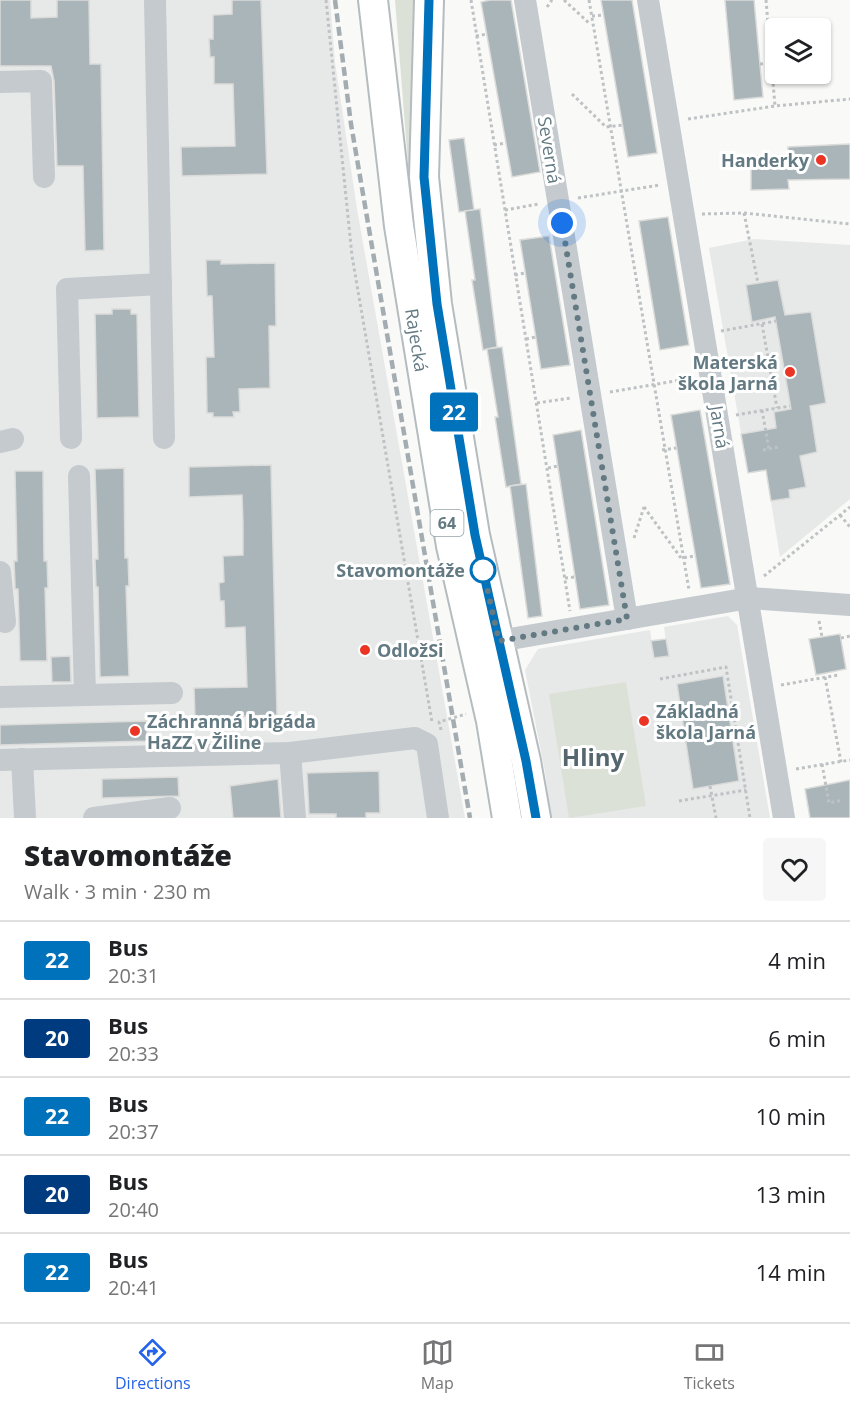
<!DOCTYPE html>
<meta charset="utf-8">
<style>
body{margin:0;font-family:"Open Sans",sans-serif;background:#f6f6f6;color:#202124;height:100vh;display:flex;flex-direction:column;font-size:22px;white-space:nowrap}
*{box-sizing:border-box;margin:0}
p{font-size:20px;color:#757577}
.icon{flex:none;width:33px;height:33px;fill:none;stroke:currentColor;stroke-width:2;stroke-linecap:round;stroke-linejoin:round}
.map{position:relative;height:818px;overflow:hidden}
.panel{display:flex;flex-direction:column;background:#fff;flex:1}
.panel>*{flex:none}
.badge{padding:0 12px;border-radius:4px;font-size:21px;line-height:39px}
.controls{position:absolute;left:765px;top:18px;display:grid;gap:12px}
.controls a{display:grid;place-items:center;width:66px;height:66px;border-radius:6px;background:#fff;box-shadow:0 2px 4px #0004;font-size:30px}
.you{position:absolute;width:30px;height:30px;margin:-15px;border:4px solid #fff;border-radius:50%;background:#1a73e8;box-shadow:0 0 0 9px #1a73e833}
.map>.badge{position:absolute;translate:-50% -50%;box-shadow:0 0 0 3px #fff}
.round{display:grid;place-items:center;flex:none;width:63px;height:63px;border-radius:6px;background:#f6f6f6}
.overview{display:flex;align-items:center;justify-content:space-between;height:102px;padding:0 24px}
h1{font-size:28px;font-weight:800;line-height:45px}
ul{padding:0;list-style:none}
li{display:flex;align-items:center;gap:18px;height:78px;padding:0 24px;border-top:2px solid #e0e0e0}
li div{flex:1}
li b{display:block;font-size:22px}
li em{font-style:normal}
li .badge{min-width:66px;font-weight:700;text-align:center}
.dock{display:flex;justify-content:space-around;align-items:center;height:84px;border-top:2px solid #e0e0e0;background:#fff;font-size:16px;color:#757577}
.dock a{display:grid;justify-items:center;gap:3px}
.dock .active{color:#2563eb}
.map>svg:first-child{display:block}
.built{fill:#e7e9e8}
.green{fill:#dce1d7}
.building{fill:#a9b5b9;stroke:#dbdbd9;stroke-width:1.5}
.lines{fill:none;stroke-linecap:round;stroke-linejoin:round}
.major-casing{stroke:#b5bcbf;stroke-width:32}
.path{stroke:#bec2c4;stroke-width:3;stroke-dasharray:3 3;stroke-linecap:butt}
.minor{stroke:#c4cacd;stroke-width:22}
.major{stroke:#fff;stroke-width:28}
.rail{stroke:#a3adb1;stroke-width:4.5;stroke-dasharray:9 4.5;stroke-linecap:butt}
.line-casing{stroke:#fff;stroke-width:14}
.line{stroke:#0072bc;stroke-width:9}
.walk{stroke:#637a83;stroke-width:6;stroke-dasharray:0 10.8}
.poi-dot{fill:#ec3424;stroke:#fff;stroke-width:2}
.stop-dot{fill:#fff;stroke:#0072bc;stroke-width:3}
.labels{text-anchor:middle;dominant-baseline:central;stroke-width:6;stroke-linejoin:round;paint-order:stroke}
.shield{fill:#fff;stroke:#92a2a8;stroke-width:1.5}
.shield-label{font-size:16px;font-weight:bold;fill:#637a83}
.street-label{font-size:18px;fill:#637a83;stroke:#fff}
.poi-label{font-size:18px;font-weight:bold;fill:#637a83;stroke:#fff;text-anchor:start}
.stop-label{font-size:18px;font-weight:bold;fill:#637a83;stroke:#fff;text-anchor:end}
.district-label{font-size:24px;font-weight:bold;fill:#55676e;stroke:#fff}
</style>
<div class="map">
<svg width="850" height="818" viewBox="0 0 850 818">
<rect width="100%" height="100%" fill="#f9f9f7"/>
<!-- built -->
<g class="built">
<path d="M0,0H330L335,62L357,209L465,818H0Z"/>
<path d="M754,239L850,245V499L780,557L766,471L748,473L709,248Z"/>
<path d="M728,616L737,625L770,818H551L545,772L525,670L538,649L650,630L654,658L668,656L664,627Z"/>
</g>
<!-- green -->
<g class="green">
<path d="M395,0H418L420,253L415,252Z"/>
<path d="M626,682L646,806L569,818L549,694Z"/>
</g>
<!-- building -->
<g class="building">
<path d="M0,0H31V18L57,17V0H89L90,64H101L104,250L85,251L83,166H57L54,81L51,66H0Z"/>
<path d="M232,0H261L267,174L182,176L181,147L235,146L233,84H214V57H210L209,39H213V15L232,14Z"/>
<path d="M490,0H511L540,172L512,177L481,2Z"/>
<path d="M601,0H632L657,153L628,157Z"/>
<path d="M725,0H754L763,97L734,100Z"/>
<path d="M464,138L474,210L459,212L449,140Z"/>
<path d="M850,144V179L788,180L789,189L751,190V156L788,155V147Z"/>
<path d="M480,209L497,347L483,350L472,280H475L465,211Z"/>
<path d="M668,217L689,345L660,350L639,221Z"/>
<path d="M549,236L570,365L541,369L520,240Z"/>
<path d="M206,260H221V264L275,263L276,326H269L270,388L239,389L240,412H233L234,417H213V413H207L206,357H214L212,296H207Z"/>
<path d="M778,280L785,315L811,312L826,403L810,406L817,452L800,456L806,487L789,490L790,498L771,501L766,470L748,473L741,434L776,428L774,412L791,409L775,317L752,322L746,285Z"/>
<path d="M112,309H131V314H137L139,417L97,418L95,314H112Z"/>
<path d="M502,347L521,484L506,487L495,417H498L487,349Z"/>
<path d="M700,410L730,584L701,588L671,415Z"/>
<path d="M581,430L609,605L580,609L553,435Z"/>
<path d="M271,465L277,715L195,718L194,688L247,687L245,627L225,628L224,601H220L219,583L224,582L223,556L243,555V522L242,495L189,497V467Z"/>
<path d="M124,468L125,558H128L129,586H126L129,676L100,677L98,587H96L95,559H98L95,469Z"/>
<path d="M15,471H43L44,561H47L48,588H45L47,661H20L18,589H15V585L14,561H17Z"/>
<path d="M526,484L542,616L528,618L510,486Z"/>
<path d="M840,634L846,669L816,675L809,639Z"/>
<path d="M666,639L669,656L654,658L651,641Z"/>
<path d="M70,656L71,682H52L51,657Z"/>
<path d="M723,676L739,781L693,789L677,684Z"/>
<path d="M147,721V741L0,745V725Z"/>
<path d="M379,771L380,813H366V818H336V814H309L307,773Z"/>
<path d="M178,777L179,796L102,798V779Z"/>
<path d="M278,779L281,818H233L230,786Z"/>
<path d="M850,780V818H810L805,789Z"/>
</g>
<g class="lines">
<defs>
<g id="major">
<path d="M373,0L399,226L436,454L451,546L491,721L507,818"/>
<path d="M429,0L424,177L437,304L475,535L526,761L536,818"/>
</g>
</defs>
<!-- major casing -->
<use href="#major" class="major-casing"/>
<!-- path -->
<g class="path">
<path d="M326,0L352,256L432,722"/>
<path d="M471,0L570,611"/>
<path d="M564,0L589,23"/>
<path d="M589,0L689,590"/>
<path d="M766,0L775,106"/>
<path d="M547,7L552,0"/>
<path d="M592,16L604,15"/>
<path d="M476,36L487,34"/>
<path d="M760,64L771,63"/>
<path d="M572,94L606,127L623,125"/>
<path d="M688,119L775,106L850,99"/>
<path d="M494,145L506,143"/>
<path d="M578,198L660,185"/>
<path d="M505,210L539,204"/>
<path d="M744,213L758,283"/>
<path d="M702,214L744,213L850,224"/>
<path d="M515,275L525,273"/>
<path d="M762,324L777,408"/>
<path d="M721,331L776,321"/>
<path d="M526,339L536,337"/>
<path d="M610,392L692,378"/>
<path d="M537,403L571,398"/>
<path d="M762,410L769,449"/>
<path d="M736,415L790,406"/>
<path d="M662,450L676,448"/>
<path d="M763,450L779,447"/>
<path d="M548,468L558,466"/>
<path d="M644,507L681,558L695,556"/>
<path d="M840,515L850,527"/>
<path d="M634,538L644,507"/>
<path d="M764,576L850,507"/>
<path d="M565,578L575,577"/>
<path d="M819,621L822,637"/>
<path d="M841,638L850,636"/>
<path d="M825,677L841,762"/>
<path d="M660,679L726,667L750,818"/>
<path d="M781,685L838,675"/>
<path d="M441,730L439,722L466,714"/>
<path d="M822,764L829,803L843,800"/>
<path d="M796,769L850,760"/>
<path d="M710,786L716,818"/>
<path d="M679,801L746,790"/>
</g>
<!-- minor -->
<g class="minor">
<path d="M155,0L164,438"/>
<path d="M525,0L627,619"/>
<path d="M648,0L784,818"/>
<path d="M0,82L41,81L44,177"/>
<path d="M71,438L67,289L161,284"/>
<path d="M0,442L13,439"/>
<path d="M79,476L85,695"/>
<path d="M0,572L5,622"/>
<path d="M499,641L749,598L850,605"/>
<path d="M0,697L172,693"/>
<path d="M290,753L295,818"/>
<path d="M22,759L25,818"/>
<path d="M0,760L290,753L415,738L427,744L438,818"/>
<path d="M94,818L170,808"/>
</g>
<!-- major -->
<use href="#major" class="major"/>
<!-- rail -->
<path class="rail" d="M335,0L351,124L470,818"/>
</g>
<g class="lines">
<defs>
<path id="line" d="M429,0L424,177L437,304L475,535L526,761L536,818"/>
</defs>
<!-- line casing -->
<use href="#line" class="line-casing"/>
<!-- line -->
<use href="#line" class="line"/>
<!-- walk -->
<path class="walk" d="M483,570L499,641L627,619L562,223"/>
</g>
<!-- markers -->
<g class="poi-dot">
<circle cx="821" cy="160" r="6"/>
<circle cx="790" cy="372" r="6"/>
<circle cx="365" cy="650" r="6"/>
<circle cx="644" cy="721" r="6"/>
<circle cx="135" cy="731" r="6"/>
</g>
<circle class="stop-dot" cx="483" cy="570" r="12"/>
<g class="labels">
<!-- shield labels -->
<rect class="shield" x="430.5" y="510" width="33" height="26" rx="4.5"/>
<g class="shield-label">
<text x="447" y="523">64</text>
</g>
<!-- street labels -->
<g class="street-label">
<text transform="translate(550 150) rotate(81)">Severná</text>
<text transform="translate(417 340) rotate(81)">Rajecká</text>
<text transform="translate(720 427) rotate(81)">Jarná</text>
</g>
<!-- poi labels -->
<g class="poi-label">
<text x="809" y="160" text-anchor="end">Handerky</text>
<text x="778" y="362" text-anchor="end">Materská<tspan x="778" dy="21">škola Jarná</tspan></text>
<text x="377" y="650">OdložSi</text>
<text x="656" y="711">Základná<tspan x="656" dy="21">škola Jarná</tspan></text>
<text x="147" y="721">Záchranná brigáda<tspan x="147" dy="21">HaZZ v Žiline</tspan></text>
</g>
<!-- stop labels -->
<g class="stop-label">
<text x="465" y="570">Stavomontáže</text>
</g>
<!-- district labels -->
<g class="district-label">
<text x="593" y="756">Hliny</text>
</g>
</g>
</svg>
<div class="controls">
<a><svg class="icon" aria-label="layers" viewBox="0 0 24 24"><path d="M12 4l9 5-9 5-9-5zM3 14l9 5 9-5"/></svg></a>
</div>
<div class="you" style="left:562px;top:223px"></div>
<b class="badge" style="left:454px;top:412px;background:#0072bc;color:#fff">22</b>
</div>
<section class="panel">
<div class="overview"><div><h1>Stavomontáže</h1><p>Walk · 3 min · 230 m</p></div><a class="round"><svg class="icon" aria-label="heart" viewBox="0 0 24 24"><path d="M12 20l-8-8c-3-5 5-10 8-4 3-6 11-1 8 4z"/></svg></a></div>
<ul>
<li><span class="badge" style="background:#0072bc;color:#fff">22</span><div><b>Bus</b><p>20:31</p></div><em>4 min</em></li>
<li><span class="badge" style="background:#003b80;color:#fff">20</span><div><b>Bus</b><p>20:33</p></div><em>6 min</em></li>
<li><span class="badge" style="background:#0072bc;color:#fff">22</span><div><b>Bus</b><p>20:37</p></div><em>10 min</em></li>
<li><span class="badge" style="background:#003b80;color:#fff">20</span><div><b>Bus</b><p>20:40</p></div><em>13 min</em></li>
<li><span class="badge" style="background:#0072bc;color:#fff">22</span><div><b>Bus</b><p>20:41</p></div><em>14 min</em></li>
</ul>
</section>
<nav class="dock">
<a class="active"><svg class="icon" aria-label="directions" viewBox="0 0 24 24"><path d="M12 3l9 9-9 9-9-9zM9 14v-3h6M13 9l2 2-2 2"/></svg>Directions</a>
<a><svg class="icon" aria-label="map" viewBox="0 0 24 24"><path d="M3 6l6-2 6 2 6-2v14l-6 2-6-2-6 2zM9 4v14M15 6v14"/></svg>Map</a>
<a><svg class="icon" aria-label="tickets" viewBox="0 0 24 24"><path d="M3 7h18v10H3zM15 7v10"/></svg>Tickets</a>
</nav>
